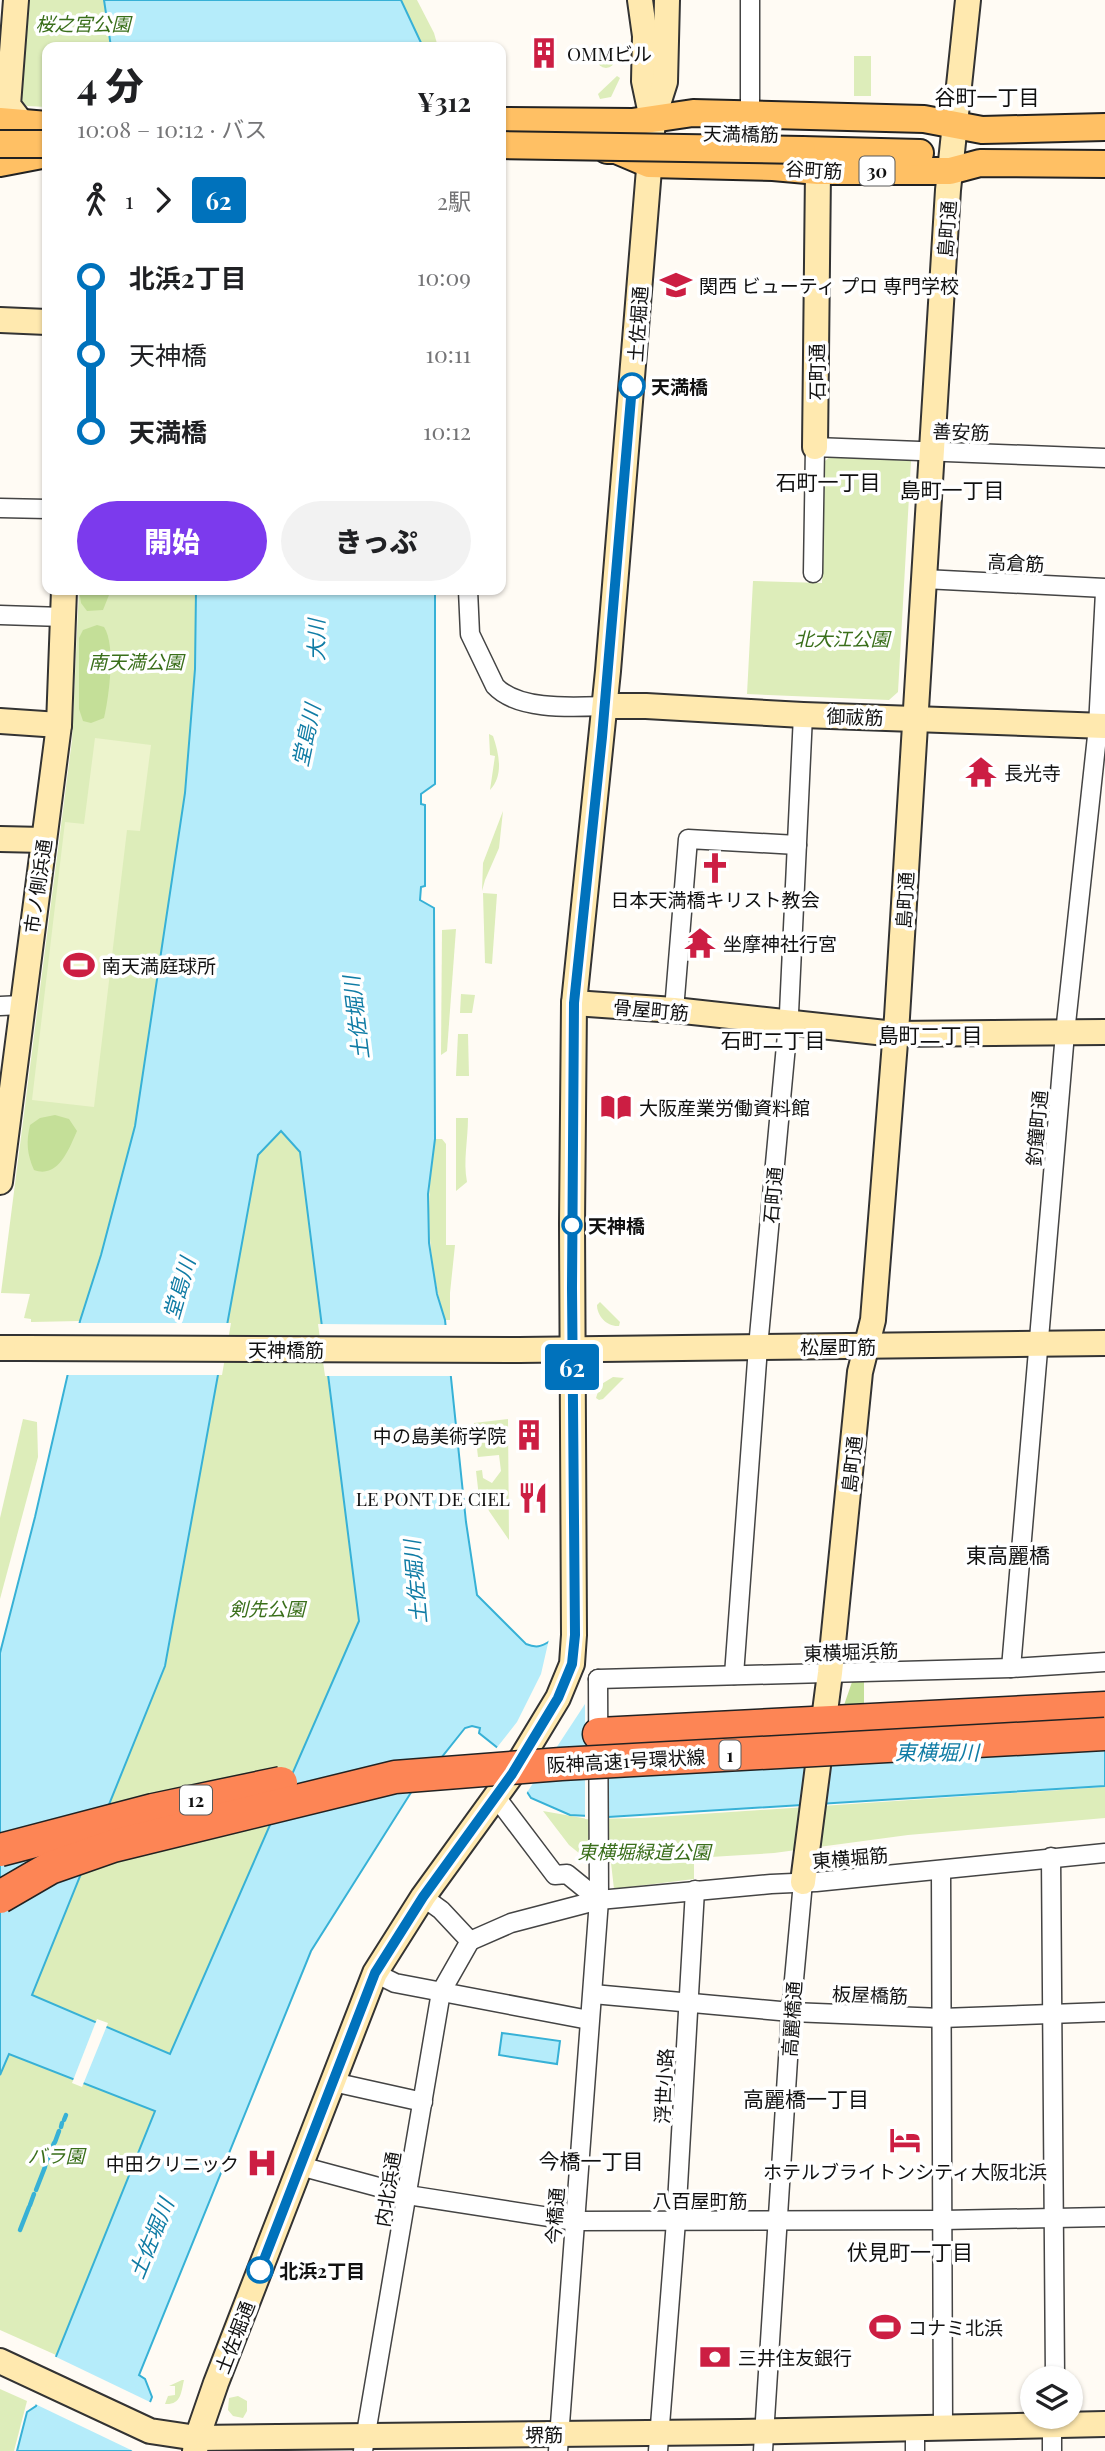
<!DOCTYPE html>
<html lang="ja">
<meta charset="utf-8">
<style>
body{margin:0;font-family:"Playfair Display","Noto Sans JP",serif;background:#f2f2f2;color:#202124;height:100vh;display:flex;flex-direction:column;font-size:26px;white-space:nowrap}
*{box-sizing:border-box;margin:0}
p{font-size:23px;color:#757577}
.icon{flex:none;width:38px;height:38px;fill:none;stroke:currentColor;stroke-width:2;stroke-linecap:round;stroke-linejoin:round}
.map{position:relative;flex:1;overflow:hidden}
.sheet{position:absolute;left:42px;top:42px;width:464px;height:553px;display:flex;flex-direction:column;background:#fff;border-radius:14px;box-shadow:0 2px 5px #0004}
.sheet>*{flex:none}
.badge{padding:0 14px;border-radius:5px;font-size:24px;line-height:46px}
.controls{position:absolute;left:1020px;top:2366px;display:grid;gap:14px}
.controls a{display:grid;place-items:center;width:63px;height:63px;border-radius:50%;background:#fff;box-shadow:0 2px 5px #0004;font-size:35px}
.map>.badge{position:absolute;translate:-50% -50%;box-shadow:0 0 0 4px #fff}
.legs{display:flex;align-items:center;gap:10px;height:77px;padding:0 35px;font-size:23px}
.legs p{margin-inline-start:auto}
.summary{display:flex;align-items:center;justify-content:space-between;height:119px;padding:0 35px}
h1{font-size:38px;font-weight:800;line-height:52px}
.cta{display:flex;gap:14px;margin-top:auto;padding:14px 35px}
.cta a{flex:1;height:80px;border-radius:42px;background:#7c3aed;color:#fff;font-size:28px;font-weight:800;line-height:80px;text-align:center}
.cta a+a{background:#f2f2f2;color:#202124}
ul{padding:0 35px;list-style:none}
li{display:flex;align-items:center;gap:24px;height:77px;font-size:26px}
li i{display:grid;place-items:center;width:10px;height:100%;margin:0 9px;background:currentColor}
li i::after{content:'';width:18px;height:18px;margin:-9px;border:5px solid;border-radius:50%;background:#fff}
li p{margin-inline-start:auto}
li:first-child i{background:linear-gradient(#0000 50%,currentColor 0)}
li:last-child i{background:linear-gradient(currentColor 50%,#0000 0)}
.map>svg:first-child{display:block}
.green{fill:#ddedba}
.forest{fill:#c4df98}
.pitch{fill:#edf4cd}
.water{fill:#b5ecfa;stroke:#37b1d6;stroke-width:2;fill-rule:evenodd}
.pier{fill:#fffbf4}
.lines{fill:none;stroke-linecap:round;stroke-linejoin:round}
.stream{stroke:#37b1d6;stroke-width:4.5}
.street-casing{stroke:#444;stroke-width:21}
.secondary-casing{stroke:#333;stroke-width:28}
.primary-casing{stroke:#222;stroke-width:30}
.highway-casing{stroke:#222;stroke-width:35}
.street{stroke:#fff;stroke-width:18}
.secondary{stroke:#ffe9af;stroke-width:24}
.primary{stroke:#ffc064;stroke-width:26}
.highway{stroke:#fd8555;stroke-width:32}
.secondary-bridge-casing{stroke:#333;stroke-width:28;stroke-linecap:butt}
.primary-bridge-casing{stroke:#222;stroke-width:30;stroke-linecap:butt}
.highway-bridge-casing{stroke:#222;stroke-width:35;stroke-linecap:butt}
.secondary-bridge{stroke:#ffe9af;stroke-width:24}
.primary-bridge{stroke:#ffc064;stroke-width:26}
.highway-bridge{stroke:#fd8555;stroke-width:32}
.line-1-casing{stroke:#fff;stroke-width:16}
.line-1{stroke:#0072bc;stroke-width:10}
.stop-1-dot{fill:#fff;stroke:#0072bc;stroke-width:3.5}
.labels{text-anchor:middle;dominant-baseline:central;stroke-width:7;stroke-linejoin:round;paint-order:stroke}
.shield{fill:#fff;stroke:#585858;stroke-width:2}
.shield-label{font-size:18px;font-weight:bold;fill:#111}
.park-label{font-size:19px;font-style:italic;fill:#3a6f1b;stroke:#fff}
.poi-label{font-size:19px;fill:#111;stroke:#fff;text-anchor:start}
.street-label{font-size:19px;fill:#111;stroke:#fff}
.stop-label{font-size:19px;font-weight:bold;fill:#111;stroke:#fff;text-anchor:start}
.neighbourhood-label{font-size:21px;fill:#111;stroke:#fff}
.water-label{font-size:21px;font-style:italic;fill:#107ca5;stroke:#fff}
</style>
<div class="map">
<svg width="1105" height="2451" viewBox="0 0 1105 2451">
<rect width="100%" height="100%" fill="#fffbf4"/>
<!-- green -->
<g class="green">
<path d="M29,0H104L111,47H47V107L27,106L21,101Z"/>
<path d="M401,0H417L434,33L438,47H423Z"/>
<circle cx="606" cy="59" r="9"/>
<rect x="854" y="56" width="17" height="40"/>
<path d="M617,76L620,78L611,97L600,99L598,94Z"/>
<path d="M831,456L911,461L898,692L889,700L747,694L753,581L822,583L825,461Z"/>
<path d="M79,590H196L195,669L185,793L135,1126L101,1255L80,1321L31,1322V1319L24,1318L30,1294L1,1293L72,740Z"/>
<path d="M489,734L493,736C499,754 504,775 490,790L495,756L490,755Z"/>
<path d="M503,811L499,848L485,880L482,891L483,863Z"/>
<path d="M483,893L497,894L492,964L485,963Z"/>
<path d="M456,929L447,1051L441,1055L442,930Z"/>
<path d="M461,994L475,995L472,1013H460Z"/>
<path d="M458,1034H468L469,1076H456Z"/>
<path d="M456,1118H468C468,1140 463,1161 467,1182L456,1191Z"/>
<path d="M281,1130L300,1152L359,1621L171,2054L32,1995L165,1666L258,1154Z"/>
<path d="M435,1139H442L446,1144V1245H455L450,1293V1320H445C427,1260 425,1202 435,1139Z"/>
<path d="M600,1302L620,1322L619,1326C607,1327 597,1316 597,1305Z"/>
<path d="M613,1377L624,1378L603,1399L599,1400L596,1398L600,1385Z"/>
<path d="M23,1419L37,1422L38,1457L0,1599V1518Z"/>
<path d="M508,1419L509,1540L489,1511L482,1495L479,1497L476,1471L482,1470L483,1478L492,1483L501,1471L499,1455L478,1457L474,1423Z"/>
<path d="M1105,1787V1818L908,1835L774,1853L694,1858V1879L614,1889L611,1863L585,1858L569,1845L543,1811L588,1819L641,1818Z"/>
<path d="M8,2054L155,2111L56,2355L0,2330V2075Z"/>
<path d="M182,2380H184C181,2393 181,2405 165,2404L168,2396L175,2395V2386H169Z"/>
<path d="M0,2389L27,2401L14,2451H0Z"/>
<path d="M238,2396L247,2401V2411L243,2418L233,2416L228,2410L229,2398Z"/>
</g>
<!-- forest -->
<g class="forest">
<path d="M79,590H111L103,610L87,611L81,603Z"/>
<path d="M97,625L104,627C116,645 109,696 104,718L91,723L83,721L79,709V638L83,630Z"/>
<path d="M55,1115L69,1119L77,1131C69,1149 58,1179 34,1170C27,1154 26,1142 30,1125L40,1118Z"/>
<path d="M855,1680H864V1707L843,1708L852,1682Z"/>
</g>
<!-- pitch -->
<path class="pitch" d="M95,738L151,745L140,831L127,830L94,1107L32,1100L65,822L84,824Z"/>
<!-- water -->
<g class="water">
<path d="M104,0H401L423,47H111Z"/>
<path d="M196,590H435V784L421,794V804L425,805V886L421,887L420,900L434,908L435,1139L428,1194L429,1243L437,1294L445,1320L466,1522L477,1595L526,1644C536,1648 541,1647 550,1641L622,1719L1105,1698V1786L608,1817L570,1815L531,1798L499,1749L479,1733L480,1728L472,1726L465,1728L441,1758L417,1783L311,1951L139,2375L145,2379L152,2397L131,2451H17L27,2412L36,2406L155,2111L9,2054L0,2075V1653L35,1517L80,1321L101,1255L135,1126L185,793L195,669ZM281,1131L300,1152L359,1621L170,2054L32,1995L165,1666L258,1155Z"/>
<path d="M502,2033L560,2041L557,2064L499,2055Z"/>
</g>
<!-- pier -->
<g class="pier">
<path d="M77,1323H231L222,1375H65Z"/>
<path d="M318,1324L449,1325L454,1376H325Z"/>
<path d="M549,1639L556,1641L596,1670L597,1674L618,1689L619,1713L623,1717L607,1744L608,1821L585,1819V1704L526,1794L495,1750L517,1722L541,1674Z"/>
<path d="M97,2019L108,2023L82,2087L72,2083Z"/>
<path d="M52,2355L152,2403L133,2451L33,2403Z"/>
</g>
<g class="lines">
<!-- stream -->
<g class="stream">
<path d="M64,2120L66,2115"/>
<path d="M61,2127L62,2123"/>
<path d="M55,2142L59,2131"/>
<path d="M45,2166L54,2143"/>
<path d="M36,2190L45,2167"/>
<path d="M30,2205L34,2194"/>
<path d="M20,2230L29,2207"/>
</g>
<defs>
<g id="street">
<path d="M750,0V114"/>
<path d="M0,508L47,509"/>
<path d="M813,573L815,447L1105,458"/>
<path d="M924,579L1105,588"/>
<path d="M468,590L470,634L495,686C518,711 574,707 605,706"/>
<path d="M0,615L63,617"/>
<path d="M0,1006L22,1005"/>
<path d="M674,1010L688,839L797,845"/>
<path d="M1011,1668L1065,1033L1098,727L1105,592"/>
<path d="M734,1675L758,1347L789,1013L803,715"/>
<path d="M598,1679L1011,1668L1105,1662"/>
<path d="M496,1797L555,1875L567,1874L599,1900"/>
<path d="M1051,1857L1055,2378"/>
<path d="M941,1870L943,2427"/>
<path d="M423,1897L441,1910L470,1941"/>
<path d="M470,1941L511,1923L599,1900L771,1884L816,1882L1105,1853"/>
<path d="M375,1973L395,1983L589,2020"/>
<path d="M593,1994L791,2012L942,2018L1105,2012"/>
<path d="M333,2082L423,2102"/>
<path d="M300,2166L408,2195L575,2221L943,2220L1105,2217"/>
<path d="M363,2451L441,1992L470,1941"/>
<path d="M558,2451L599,1900L598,1679"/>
<path d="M658,2451L676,2221L695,1890"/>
<path d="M763,2451L791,2012L803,1882"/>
<path d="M915,2451V2428"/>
<path d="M1052,2451V2417"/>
</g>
<g id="secondary">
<path d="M16,0L8,105L31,135"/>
<path d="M640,0L645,36L644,81L652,119"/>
<path d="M0,320L47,322"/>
<path d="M815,447L818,171"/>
<path d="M605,706H646L803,715L1105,726"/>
<path d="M0,721L59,725"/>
<path d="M0,839L44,840"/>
<path d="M574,1003L674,1010L895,1034L1105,1032"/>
<path d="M0,1182L59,725L64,590"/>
<path d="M0,1348H26"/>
<path d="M519,1350L1105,1343"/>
<path d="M803,1882L830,1673L860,1372L873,1320L897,1017L948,190L968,0"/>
<path d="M0,2361L150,2431L197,2438L740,2432L1105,2424"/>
<path d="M195,2451L197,2438L216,2383L375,1973L423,1897L512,1774L558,1698L572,1664L574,1635L572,1224L574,1003L608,671L653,120L665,82L667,0"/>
</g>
<g id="primary">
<path d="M0,121L47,125"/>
<path d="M500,121L632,122L693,113L924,119L982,130L1105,127"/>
<path d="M607,150H616L649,164L773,167L818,171H950L980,163L1105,164"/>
<path d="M802,150L920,153"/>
<path d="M0,163L47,154"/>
</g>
<path id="highway" d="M599,1734L1105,1708"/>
</defs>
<!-- street casing -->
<use href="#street" class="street-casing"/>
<!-- secondary casing -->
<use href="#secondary" class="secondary-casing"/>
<!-- primary casing -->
<use href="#primary" class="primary-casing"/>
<!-- highway casing -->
<use href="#highway" class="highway-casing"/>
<!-- street -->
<use href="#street" class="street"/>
<!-- secondary -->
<use href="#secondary" class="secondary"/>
<!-- primary -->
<use href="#primary" class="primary"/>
<!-- highway -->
<use href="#highway" class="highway"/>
<defs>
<path id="secondary-bridge" d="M26,1348L519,1350"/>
<g id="primary-bridge">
<path d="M0,144H47"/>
<path d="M500,145L802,150"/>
</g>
<g id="highway-bridge">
<path d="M0,1850L153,1810L281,1783"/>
<path d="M0,1897L50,1868L113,1846L395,1777L561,1764L1105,1734"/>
</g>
</defs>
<!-- secondary-bridge casing -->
<use href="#secondary-bridge" class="secondary-bridge-casing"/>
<!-- primary-bridge casing -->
<use href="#primary-bridge" class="primary-bridge-casing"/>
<!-- highway-bridge casing -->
<use href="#highway-bridge" class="highway-bridge-casing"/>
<!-- secondary-bridge -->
<use href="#secondary-bridge" class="secondary-bridge"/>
<!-- primary-bridge -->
<use href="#primary-bridge" class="primary-bridge"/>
<!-- highway-bridge -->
<use href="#highway-bridge" class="highway-bridge"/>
</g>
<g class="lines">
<defs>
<path id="line-1" d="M260,2270L375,1973L423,1897L512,1774L558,1698L572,1664L575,1635L572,1288L574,1003L602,737L632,386"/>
</defs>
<!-- line-1 casing -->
<use href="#line-1" class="line-1-casing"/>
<!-- line-1 -->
<use href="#line-1" class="line-1"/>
</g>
<!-- icons -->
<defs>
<symbol id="building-bare" viewBox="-9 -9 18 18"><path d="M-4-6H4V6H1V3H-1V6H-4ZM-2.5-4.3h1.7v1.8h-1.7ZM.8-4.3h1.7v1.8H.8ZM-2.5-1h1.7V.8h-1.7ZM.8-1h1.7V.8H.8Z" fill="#cc1e43" stroke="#fff" stroke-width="2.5" paint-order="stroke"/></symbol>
<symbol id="university-bare" viewBox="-9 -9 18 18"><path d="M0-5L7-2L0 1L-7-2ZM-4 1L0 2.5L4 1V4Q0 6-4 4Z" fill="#cc1e43" stroke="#fff" stroke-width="2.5" paint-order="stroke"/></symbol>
<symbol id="temple-bare" viewBox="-9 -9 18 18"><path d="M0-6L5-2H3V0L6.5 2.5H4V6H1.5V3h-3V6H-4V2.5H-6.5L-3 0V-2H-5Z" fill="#cc1e43" stroke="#fff" stroke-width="2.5" paint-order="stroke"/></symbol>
<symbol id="church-bare" viewBox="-9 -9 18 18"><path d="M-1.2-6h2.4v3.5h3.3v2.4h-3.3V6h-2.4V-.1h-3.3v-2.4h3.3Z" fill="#cc1e43" stroke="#fff" stroke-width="2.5" paint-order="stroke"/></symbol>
<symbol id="stadium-bare" viewBox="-9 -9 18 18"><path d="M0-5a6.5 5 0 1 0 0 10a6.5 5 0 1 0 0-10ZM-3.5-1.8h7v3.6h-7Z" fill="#cc1e43" stroke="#fff" stroke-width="2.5" paint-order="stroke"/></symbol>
<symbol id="library-bare" viewBox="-9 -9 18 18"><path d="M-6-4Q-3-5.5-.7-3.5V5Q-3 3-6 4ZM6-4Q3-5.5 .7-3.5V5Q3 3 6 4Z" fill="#cc1e43" stroke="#fff" stroke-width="2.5" paint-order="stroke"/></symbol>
<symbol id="restaurant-bare" viewBox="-9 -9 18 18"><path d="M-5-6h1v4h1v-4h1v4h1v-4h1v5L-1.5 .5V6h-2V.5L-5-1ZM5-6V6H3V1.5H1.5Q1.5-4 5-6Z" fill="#cc1e43" stroke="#fff" stroke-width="2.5" paint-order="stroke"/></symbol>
<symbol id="hotel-bare" viewBox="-9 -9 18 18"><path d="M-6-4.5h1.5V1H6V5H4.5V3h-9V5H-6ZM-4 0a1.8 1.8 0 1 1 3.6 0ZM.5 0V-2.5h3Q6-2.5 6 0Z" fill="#cc1e43" stroke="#fff" stroke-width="2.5" paint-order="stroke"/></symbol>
<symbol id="hospital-bare" viewBox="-9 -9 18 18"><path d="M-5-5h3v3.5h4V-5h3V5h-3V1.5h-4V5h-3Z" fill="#cc1e43" stroke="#fff" stroke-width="2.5" paint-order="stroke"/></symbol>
<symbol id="bank-bare" viewBox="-9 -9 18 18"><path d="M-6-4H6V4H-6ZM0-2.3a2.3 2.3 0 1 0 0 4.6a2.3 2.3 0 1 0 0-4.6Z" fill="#cc1e43" stroke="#fff" stroke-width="2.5" paint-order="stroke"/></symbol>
</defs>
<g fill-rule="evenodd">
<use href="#building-bare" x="522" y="31" width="44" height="44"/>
<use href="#university-bare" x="654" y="263" width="44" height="44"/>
<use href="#temple-bare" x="959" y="750" width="44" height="44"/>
<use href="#church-bare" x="693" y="846" width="44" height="44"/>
<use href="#temple-bare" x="678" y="921" width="44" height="44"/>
<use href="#stadium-bare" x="57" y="943" width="44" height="44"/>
<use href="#library-bare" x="594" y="1085" width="44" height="44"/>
<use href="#building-bare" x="507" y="1413" width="44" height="44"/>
<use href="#restaurant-bare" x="511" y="1476" width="44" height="44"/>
<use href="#hotel-bare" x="883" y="2118" width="44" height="44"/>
<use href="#hospital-bare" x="240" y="2141" width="44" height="44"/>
<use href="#stadium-bare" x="863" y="2305" width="44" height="44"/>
<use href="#bank-bare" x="693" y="2335" width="44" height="44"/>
</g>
<!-- markers -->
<g class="stop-1-dot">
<circle cx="632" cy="386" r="12"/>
<circle cx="572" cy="1225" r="9"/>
<circle cx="260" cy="2270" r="12"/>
</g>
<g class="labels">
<!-- shield labels -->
<g class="shield">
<rect x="859.5" y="156.5" width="35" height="29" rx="5"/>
<rect x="719.5" y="1740.5" width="21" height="29" rx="5"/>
<rect x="180" y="1785.5" width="32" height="29" rx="5"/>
</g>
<g class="shield-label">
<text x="877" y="171">30</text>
<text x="730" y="1755">1</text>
<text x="196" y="1800">12</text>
</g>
<!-- park labels -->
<g class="park-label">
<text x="83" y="23">桜之宮公園</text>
<text x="842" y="638">北大江公園</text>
<text x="136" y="661">南天満公園</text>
<text x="267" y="1608">剣先公園</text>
<text x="644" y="1851">東横堀緑道公園</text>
<text x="56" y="2155">バラ園</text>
</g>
<!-- poi labels -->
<g class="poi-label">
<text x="567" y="53">OMMビル</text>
<text x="699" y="285">関西 ビューティ プロ 専門学校</text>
<text x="1004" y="772">長光寺</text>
<text x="715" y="899" text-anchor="middle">日本天満橋キリスト教会</text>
<text x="723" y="943">坐摩神社行宮</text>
<text x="102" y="965">南天満庭球所</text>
<text x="639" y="1107">大阪産業労働資料館</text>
<text x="506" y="1435" text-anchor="end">中の島美術学院</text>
<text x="510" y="1498" text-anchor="end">LE PONT DE CIEL</text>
<text x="239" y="2163" text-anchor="end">中田クリニック</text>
<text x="905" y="2171" text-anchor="middle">ホテルブライトンシティ大阪北浜</text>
<text x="908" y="2327">コナミ北浜</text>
<text x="738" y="2357">三井住友銀行</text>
</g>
<!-- street labels -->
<g class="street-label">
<text transform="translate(741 133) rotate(1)">天満橋筋</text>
<text transform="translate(814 169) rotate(3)">谷町筋</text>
<text transform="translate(946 229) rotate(-86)">島町通</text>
<text transform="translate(637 324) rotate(-86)">土佐堀通</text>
<text transform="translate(816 372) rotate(-90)">石町通</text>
<text transform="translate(961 431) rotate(2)">善安筋</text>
<text transform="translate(1016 562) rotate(3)">高倉筋</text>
<text transform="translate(855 716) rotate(2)">御祓筋</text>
<text transform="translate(37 886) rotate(-82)">市ノ側浜通</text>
<text transform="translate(904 900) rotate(-87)">島町通</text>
<text transform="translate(651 1009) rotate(5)">骨屋町筋</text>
<text transform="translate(1036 1128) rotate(-85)">釣鐘町通</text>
<text transform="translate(772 1195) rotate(-85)">石町通</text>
<text x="838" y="1346">松屋町筋</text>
<text x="286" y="1349">天神橋筋</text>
<text transform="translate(851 1464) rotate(-84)">島町通</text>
<text transform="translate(851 1651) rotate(-2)">東横堀浜筋</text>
<text transform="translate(626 1760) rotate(-3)">阪神高速1号環状線</text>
<text transform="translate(850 1857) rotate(-5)">東横堀筋</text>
<text transform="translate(870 1994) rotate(2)">板屋橋筋</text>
<text transform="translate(791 2019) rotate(-86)">高麗橋通</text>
<text transform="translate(663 2086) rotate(-87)">浮世小路</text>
<text transform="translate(387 2189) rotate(-81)">内北浜通</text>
<text x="700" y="2200">八百屋町筋</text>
<text transform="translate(554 2216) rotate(-86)">今橋通</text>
<text transform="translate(234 2337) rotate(-69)">土佐堀通</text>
<text transform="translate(544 2434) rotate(-1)">堺筋</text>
</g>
<!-- stop labels -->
<g class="stop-label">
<text x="651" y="386">天満橋</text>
<text x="588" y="1225">天神橋</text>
<text x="279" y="2270">北浜2丁目</text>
</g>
<!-- neighbourhood labels -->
<g class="neighbourhood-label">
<text x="987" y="96">谷町一丁目</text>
<text x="828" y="481">石町一丁目</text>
<text x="952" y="489">島町一丁目</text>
<text x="930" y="1034">島町二丁目</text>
<text x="773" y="1039">石町二丁目</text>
<text x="1008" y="1554">東高麗橋</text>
<text x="806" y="2098">高麗橋一丁目</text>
<text x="591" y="2160">今橋一丁目</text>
<text x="910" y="2251">伏見町一丁目</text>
</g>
<!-- water labels -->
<g class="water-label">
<text transform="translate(315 640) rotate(-90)">大川</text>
<text transform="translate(305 735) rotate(-78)">堂島川</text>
<text transform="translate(355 1018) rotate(-97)">土佐堀川</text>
<text transform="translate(178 1288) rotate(-74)">堂島川</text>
<text transform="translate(414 1582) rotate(-95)">土佐堀川</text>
<text x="937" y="1751">東横堀川</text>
<text transform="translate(150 2238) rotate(-68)">土佐堀川</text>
</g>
</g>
</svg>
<div class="controls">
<a><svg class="icon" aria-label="layers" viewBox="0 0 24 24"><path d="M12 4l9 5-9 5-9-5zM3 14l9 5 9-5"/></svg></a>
</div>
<b class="badge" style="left:572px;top:1367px;background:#0072bc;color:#fff">62</b>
<section class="sheet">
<div class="summary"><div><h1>4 分</h1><p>10:08 – 10:12 · バス</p></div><b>¥312</b></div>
<div class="legs"><svg class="icon" aria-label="walk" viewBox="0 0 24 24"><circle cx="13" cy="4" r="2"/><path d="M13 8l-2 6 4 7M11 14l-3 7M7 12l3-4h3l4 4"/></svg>1<svg class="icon" aria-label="forward" viewBox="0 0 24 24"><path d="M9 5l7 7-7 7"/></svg><b class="badge" style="background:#0072bc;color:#fff">62</b><p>2駅</p></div>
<ul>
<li><i style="color:#0072bc"></i><b>北浜2丁目</b><p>10:09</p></li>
<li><i style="color:#0072bc"></i><span>天神橋</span><p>10:11</p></li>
<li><i style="color:#0072bc"></i><b>天満橋</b><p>10:12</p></li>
</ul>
<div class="cta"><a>開始</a><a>きっぷ</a></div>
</section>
</div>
